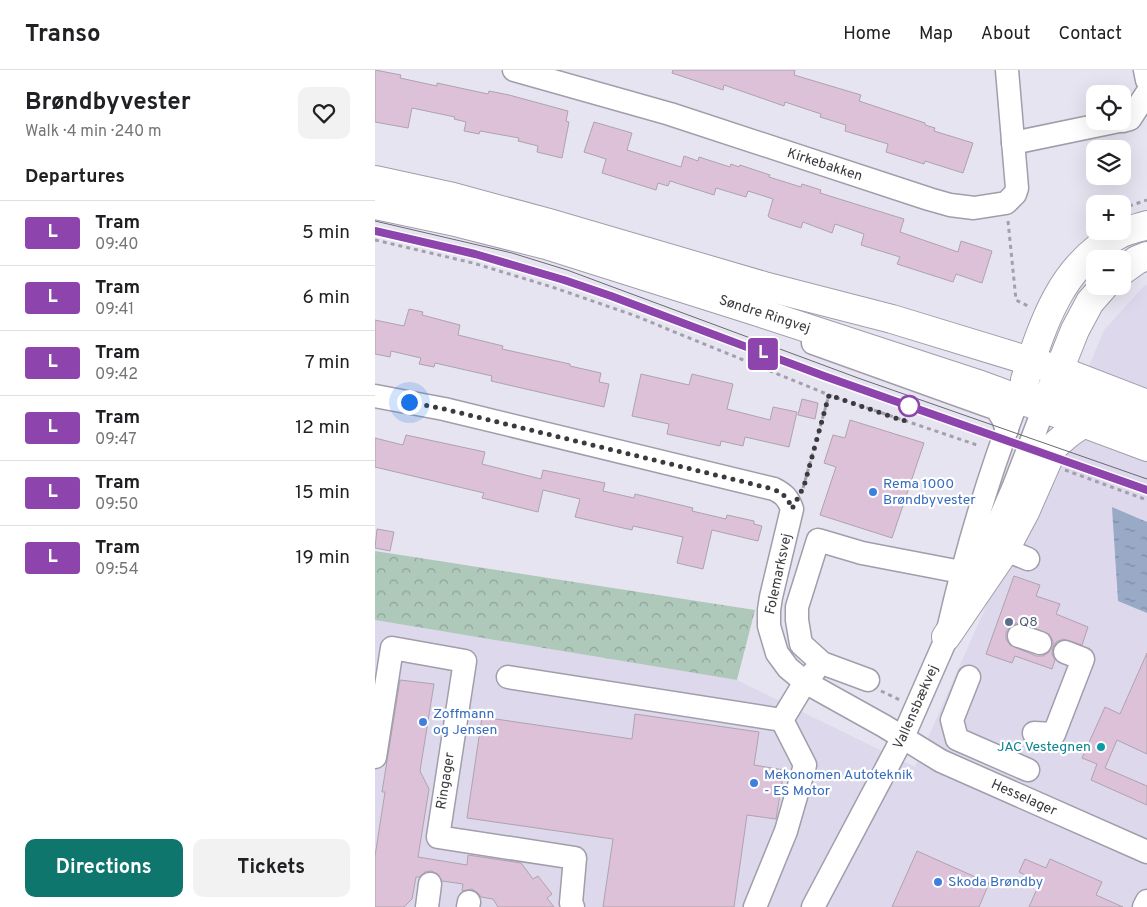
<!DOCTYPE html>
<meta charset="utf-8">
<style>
body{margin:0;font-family:Overpass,sans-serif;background:#f2f2f2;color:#202124;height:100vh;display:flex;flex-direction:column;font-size:19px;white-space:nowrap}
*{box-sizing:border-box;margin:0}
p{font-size:16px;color:#757577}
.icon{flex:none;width:28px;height:28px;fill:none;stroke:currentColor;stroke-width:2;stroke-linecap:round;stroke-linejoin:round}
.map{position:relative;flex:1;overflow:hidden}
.drawer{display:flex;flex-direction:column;background:#fff;width:375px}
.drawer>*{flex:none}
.badge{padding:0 10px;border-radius:4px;font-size:18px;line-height:32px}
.tools{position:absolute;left:711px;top:15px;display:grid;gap:10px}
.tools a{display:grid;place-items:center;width:45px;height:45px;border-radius:10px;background:#fff;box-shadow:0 5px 20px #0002;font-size:25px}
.you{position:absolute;width:25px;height:25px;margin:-12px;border:4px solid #fff;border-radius:50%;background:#1a73e8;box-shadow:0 0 0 8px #1a73e833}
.map>.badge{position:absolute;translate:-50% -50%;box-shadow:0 0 0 2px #fff}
h2{padding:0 25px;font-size:19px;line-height:45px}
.round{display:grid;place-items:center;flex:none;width:52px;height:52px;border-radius:10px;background:#f2f2f2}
.headline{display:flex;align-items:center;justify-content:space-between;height:85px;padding:0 25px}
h1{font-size:24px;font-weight:700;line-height:38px}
.button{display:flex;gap:10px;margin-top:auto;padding:10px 25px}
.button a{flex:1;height:58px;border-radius:10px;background:#0f766e;color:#fff;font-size:20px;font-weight:700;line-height:58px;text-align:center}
.button a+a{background:#f2f2f2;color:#202124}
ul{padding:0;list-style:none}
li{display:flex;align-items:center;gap:15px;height:65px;padding:0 25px;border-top:1px solid #e0e0e0}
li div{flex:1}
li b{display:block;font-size:19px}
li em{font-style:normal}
li .badge{min-width:55px;font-weight:700;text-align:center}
header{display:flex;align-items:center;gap:30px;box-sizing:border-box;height:70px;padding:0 25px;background:#fff;border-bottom:1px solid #e0e0e0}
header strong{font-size:24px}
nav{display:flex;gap:28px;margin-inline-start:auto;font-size:18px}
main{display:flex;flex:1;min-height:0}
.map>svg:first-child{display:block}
.built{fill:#ded8ed}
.forest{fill:url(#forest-crowns)}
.water{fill:url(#water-ripples)}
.building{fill:#dcc1d8;stroke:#aea3ad;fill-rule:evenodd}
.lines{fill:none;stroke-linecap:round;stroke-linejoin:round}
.minor-casing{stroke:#a19daa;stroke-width:25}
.major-casing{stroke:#a19daa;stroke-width:30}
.path{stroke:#a2a0aa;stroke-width:3;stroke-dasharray:4 4;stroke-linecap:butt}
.minor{stroke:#fff;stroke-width:22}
.major{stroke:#fff;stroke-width:28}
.tram{stroke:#6a6970;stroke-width:1}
.line-casing{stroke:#fff;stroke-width:11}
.line{stroke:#8e44ad;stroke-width:8}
.walk{stroke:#3b3a3f;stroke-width:5;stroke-dasharray:0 9}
.stop-dot{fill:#fff;stroke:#8e44ad;stroke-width:2.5}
.shop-dot{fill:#3f7fe0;stroke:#fff;stroke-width:2}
.service-dot{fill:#5c6f8a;stroke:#fff;stroke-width:2}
.culture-dot{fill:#0f9aa8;stroke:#fff;stroke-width:2}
.labels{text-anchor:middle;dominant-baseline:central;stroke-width:4.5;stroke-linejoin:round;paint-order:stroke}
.street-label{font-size:14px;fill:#3b3a3f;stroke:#fff}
.shop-label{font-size:14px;fill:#366cbe;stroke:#fff;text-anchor:start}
.service-label{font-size:14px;fill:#4e5e75;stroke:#fff;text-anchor:start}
.culture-label{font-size:14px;fill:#0d838f;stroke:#fff;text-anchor:end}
</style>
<header>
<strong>Transo</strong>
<nav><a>Home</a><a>Map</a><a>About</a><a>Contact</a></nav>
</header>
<main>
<section class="drawer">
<div class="headline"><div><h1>Brøndbyvester</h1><p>Walk · 4 min · 240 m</p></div><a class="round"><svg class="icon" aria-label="heart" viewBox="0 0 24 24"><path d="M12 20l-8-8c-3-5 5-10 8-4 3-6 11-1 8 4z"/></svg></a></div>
<h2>Departures</h2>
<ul>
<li><span class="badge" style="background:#8e44ad;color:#fff">L</span><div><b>Tram</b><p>09:40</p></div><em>5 min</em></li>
<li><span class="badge" style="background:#8e44ad;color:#fff">L</span><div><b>Tram</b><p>09:41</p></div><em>6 min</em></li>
<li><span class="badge" style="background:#8e44ad;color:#fff">L</span><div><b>Tram</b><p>09:42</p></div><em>7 min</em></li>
<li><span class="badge" style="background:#8e44ad;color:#fff">L</span><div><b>Tram</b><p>09:47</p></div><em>12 min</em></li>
<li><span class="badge" style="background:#8e44ad;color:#fff">L</span><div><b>Tram</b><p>09:50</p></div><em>15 min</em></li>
<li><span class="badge" style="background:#8e44ad;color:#fff">L</span><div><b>Tram</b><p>09:54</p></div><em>19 min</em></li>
</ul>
<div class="button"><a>Directions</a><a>Tickets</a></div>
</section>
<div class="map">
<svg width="772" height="837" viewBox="0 0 772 837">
<defs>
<pattern id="forest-crowns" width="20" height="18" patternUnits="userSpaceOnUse" patternTransform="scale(1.25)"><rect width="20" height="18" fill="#aec8b9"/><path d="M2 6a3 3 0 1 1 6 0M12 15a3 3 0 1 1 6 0" fill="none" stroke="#8fa398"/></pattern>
<pattern id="water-ripples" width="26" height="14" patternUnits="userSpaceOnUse" patternTransform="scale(1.25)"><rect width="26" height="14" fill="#98aac5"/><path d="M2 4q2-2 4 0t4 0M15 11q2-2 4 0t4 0" fill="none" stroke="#7d8ba1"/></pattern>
</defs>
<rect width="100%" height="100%" fill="#e7e4f1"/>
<!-- built -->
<path class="built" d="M772,215V837H0V550L362,610L540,697L670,402L729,260L769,216Z"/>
<!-- forest -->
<path class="forest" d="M0,481L380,540L362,610L0,550Z"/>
<!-- water -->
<path class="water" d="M737,437L772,452V543L743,531Z"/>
<!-- building -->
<g class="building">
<path d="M0,0L26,5L25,8L62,16V13L113,24L114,21L134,25L193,41L191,51L194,52L187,88L162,82L163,76L143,71L144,68L105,61L104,64L89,61L91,52L79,49L80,47L37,38L33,58L0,52Z"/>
<path d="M298,0H420L419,5L486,25L484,31L550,53V55L560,58L559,61L598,73L588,103L550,91L549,94L511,82L513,74L470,61L471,55L445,47L446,44L410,32L409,36L349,15L348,20L297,3Z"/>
<path d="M219,52L257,63L252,80L306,97L309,86L323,91L324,87L355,97L356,94L364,97L365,95L395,105L394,107L426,117L427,114L446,120L445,123L529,149L525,162L583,182L586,171L617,181L607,213L581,204L578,212L522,194L525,187L486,175L489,164L460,154L457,163L428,152L426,158L395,148L393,146L398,129L373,121L371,127L341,118L339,125L295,111L293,116L283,113L281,120L227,103L231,89L209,82Z"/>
<path d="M34,239L48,242L47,245L85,255L83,265L128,276L127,279L195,294V296L226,303L224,312L234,314L229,337L116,311L117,306L60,293L59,297L44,294L46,288L16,281L15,287L0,284V250L29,256Z"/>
<path d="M266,304L314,315L317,304L358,314L352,339L395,350L398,337L422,342L414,377L370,367L368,376L346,371L345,376L292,364L294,354L257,346Z"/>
<path d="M427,329L443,333L440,349L423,345Z"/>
<path d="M475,350L549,373L517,468L445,445L461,397L449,393L458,365L470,368Z"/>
<path d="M31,365L110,382L107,394L166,409L168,400L230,413L228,421L259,428L260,424L318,438L317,441L351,449L352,445L379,451V454L387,456L383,471L337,460L328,499L302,493L308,467L258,456L257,460L200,447L205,429L168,420L163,442L107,428L109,423L0,397V368L28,375Z"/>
<path d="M2,459L19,462L15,481L0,478Z"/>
<path d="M639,506L665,515L661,526L685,534L681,544L713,557L707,575L688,569L681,572L678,578L677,584L680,590L677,599L640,586L637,593L611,584ZM641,553L648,554L674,564L678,571V577L674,582L668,586H661L635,575L631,569V562L635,557Z"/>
<path d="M772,583V684L742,670L730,698L772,716V735L716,710L722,694L707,688L730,637L745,644Z"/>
<path d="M25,610L59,614L45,701L54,719L43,787L92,795L93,785L146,793L158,809L163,806L177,824L172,828L179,837H123L118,829L106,827L103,823L97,819L87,821L88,814L67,811L63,804L56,801L50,802L44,807H41L37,829L29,837H0V786L10,722H7Z"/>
<path d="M260,644L384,662L379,695L409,700L401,749L372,745L359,837H228L238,769L92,748L107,647L257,669Z"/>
<path d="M542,781L614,813L604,837H517Z"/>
<path d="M650,789L671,798L675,789L727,812L721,825L748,837H654L665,812L644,802Z"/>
</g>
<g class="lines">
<defs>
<g id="minor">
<path id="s1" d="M139,0L295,44L554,129L575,135L599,138L631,133L640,124L642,118L632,0"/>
<path d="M770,0L772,10"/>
<path d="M748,51L755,49L772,23"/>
<path d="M638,73L744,51"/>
<path d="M438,273L622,339L628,349L632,360"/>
<path id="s2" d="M0,326L69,339L399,419C409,424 413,428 417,439L396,527L394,540V556L402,583L413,598L430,612L509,656L566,691L772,782"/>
<path d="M614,473L653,489"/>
<path d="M595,517L639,416L669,338"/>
<path d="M573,560C591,481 614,404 643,329L675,323L690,326L772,356"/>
<path d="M644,566L665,573"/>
<path d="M133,607L407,650"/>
<path d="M594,607L577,650L582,669L653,700"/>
<path d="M493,610L447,593L426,574L422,550V537L443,470L487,483L586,502"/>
<path d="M659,663L679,664L708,589L690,582"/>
<path d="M0,687L17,578L90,591L63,767L200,788L196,833L198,837"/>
<path d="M52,837L55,814"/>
<path d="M93,837L94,832"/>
<path d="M380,837L411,761L430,695L407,650L430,612L439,602"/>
<path id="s3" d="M438,837L528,667L579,551"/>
<path d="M769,837L772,831"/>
</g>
<g id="major">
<path d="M0,110L78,127L174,153L389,216L517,249L684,300L772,334"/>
<path id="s4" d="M0,135L76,151L171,175L383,242L606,315L772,377"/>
<path d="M748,200L762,190L772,186"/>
<path d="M650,310C668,253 686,195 743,165C752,160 763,158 772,155"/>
<path d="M669,338L700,260L715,232L729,216"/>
<path d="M571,567L627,485L650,442L679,376L693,364L709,353"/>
</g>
</defs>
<!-- minor casing -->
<use href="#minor" class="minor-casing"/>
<!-- major casing -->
<use href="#major" class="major-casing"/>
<!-- path -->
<g class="path">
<path d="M754,136L772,130"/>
<path d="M633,151L641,230L653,236"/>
<path d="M0,170L98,193L177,217L258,245L454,325L605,376"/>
<path d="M690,400L772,430"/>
<path d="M428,418L454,325"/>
<path d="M506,621L525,630"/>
</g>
<!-- minor -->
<use href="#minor" class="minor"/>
<!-- major -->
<use href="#major" class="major"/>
<!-- tram -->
<g class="tram">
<path d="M0,151L137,183L192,200L483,308L772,409"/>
<path d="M0,161L100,185L173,205L236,227L434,301L772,420"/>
</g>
</g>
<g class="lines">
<defs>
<path id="line" d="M0,161L100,184L189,210L236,226L449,306L772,420"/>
</defs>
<!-- line casing -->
<use href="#line" class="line-casing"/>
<!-- line -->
<use href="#line" class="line"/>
<!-- walk -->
<path class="walk" d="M34,332L69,339L398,419C409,424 413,428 417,439L429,416L454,325L529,351L534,336"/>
</g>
<!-- markers -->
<circle class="stop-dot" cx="534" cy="336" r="10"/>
<g class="shop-dot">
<circle cx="498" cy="422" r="5"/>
<circle cx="48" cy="652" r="5"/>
<circle cx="379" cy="713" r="5"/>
<circle cx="563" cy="812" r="5"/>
</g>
<circle class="service-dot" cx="634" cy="552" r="5"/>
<circle class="culture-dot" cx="726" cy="677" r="5"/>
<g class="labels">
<!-- street labels -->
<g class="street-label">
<text stroke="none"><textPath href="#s1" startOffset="325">Kirkebakken</textPath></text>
<text stroke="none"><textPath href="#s4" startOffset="405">Søndre Ringvej</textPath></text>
<text transform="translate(404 504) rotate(-78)">Folemarksvej</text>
<text stroke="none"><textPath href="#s3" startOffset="225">Vallensbækvej</textPath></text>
<text transform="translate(71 711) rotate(-81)">Ringager</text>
<text stroke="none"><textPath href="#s2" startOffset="874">Hesselager</textPath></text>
</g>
<!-- shop labels -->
<g class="shop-label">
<text x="508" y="414">Rema 1000<tspan x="508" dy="16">Brøndbyvester</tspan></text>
<text x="58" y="644">Zoffmann<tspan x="58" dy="16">og Jensen</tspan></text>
<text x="389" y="705">Mekonomen Autoteknik<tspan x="389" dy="16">- ES Motor</tspan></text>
<text x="573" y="812">Skoda Brøndby</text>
</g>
<!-- service labels -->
<g class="service-label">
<text x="644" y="552">Q8</text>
</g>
<!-- culture labels -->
<g class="culture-label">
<text x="716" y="677">JAC Vestegnen</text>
</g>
</g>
</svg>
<div class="tools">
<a><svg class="icon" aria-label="locate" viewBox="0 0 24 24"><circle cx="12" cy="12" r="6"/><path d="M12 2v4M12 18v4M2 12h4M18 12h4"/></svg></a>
<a><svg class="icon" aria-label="layers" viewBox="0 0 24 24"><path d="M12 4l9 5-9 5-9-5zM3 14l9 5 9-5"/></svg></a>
<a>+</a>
<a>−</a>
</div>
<div class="you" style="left:34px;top:332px"></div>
<b class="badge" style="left:388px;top:284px;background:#8e44ad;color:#fff">L</b>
</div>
</main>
